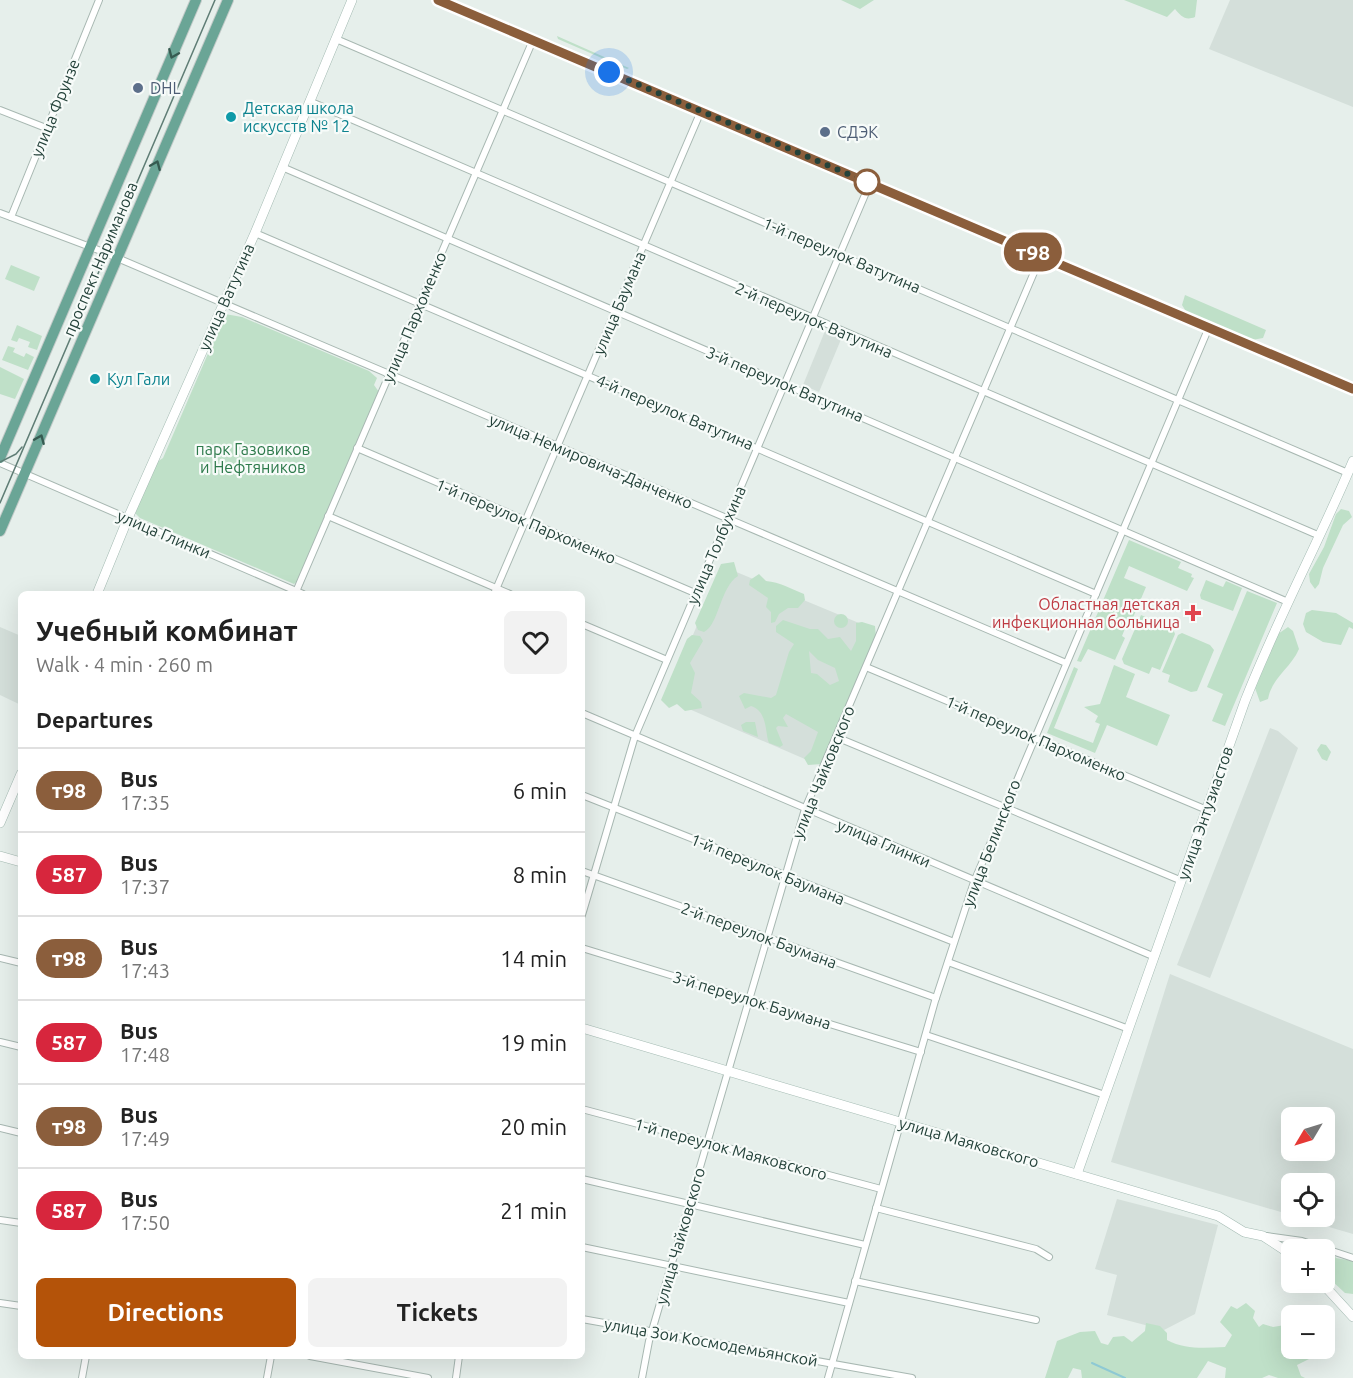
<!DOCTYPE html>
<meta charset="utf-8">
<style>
body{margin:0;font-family:Ubuntu,sans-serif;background:#f2f2f2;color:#222;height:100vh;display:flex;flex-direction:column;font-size:22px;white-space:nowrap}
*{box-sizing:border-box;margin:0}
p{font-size:20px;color:#767676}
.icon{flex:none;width:33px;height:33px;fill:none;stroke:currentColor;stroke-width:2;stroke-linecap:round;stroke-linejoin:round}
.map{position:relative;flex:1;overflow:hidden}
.side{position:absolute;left:18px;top:591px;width:567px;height:768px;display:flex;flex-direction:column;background:#fff;border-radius:9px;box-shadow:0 6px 24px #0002}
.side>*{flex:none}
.badge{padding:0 12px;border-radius:20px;font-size:21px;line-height:39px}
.needle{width:39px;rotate:232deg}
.controls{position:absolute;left:1281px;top:1107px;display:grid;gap:12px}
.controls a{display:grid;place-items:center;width:54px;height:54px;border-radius:9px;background:#fff;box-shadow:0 6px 24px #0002;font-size:30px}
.you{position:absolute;width:30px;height:30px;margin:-15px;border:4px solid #fff;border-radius:50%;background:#1a73e8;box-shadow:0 0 0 9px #1a73e833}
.map>.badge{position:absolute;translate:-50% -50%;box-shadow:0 0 0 3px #fff}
h2{padding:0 18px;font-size:22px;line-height:54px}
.round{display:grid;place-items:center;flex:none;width:63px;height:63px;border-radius:9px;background:#f2f2f2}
.summary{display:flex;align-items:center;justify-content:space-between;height:102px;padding:0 18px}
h1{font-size:28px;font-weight:700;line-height:45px}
.cta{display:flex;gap:12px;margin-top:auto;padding:12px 18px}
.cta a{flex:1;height:69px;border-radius:9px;background:#b45309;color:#fff;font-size:24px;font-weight:700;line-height:69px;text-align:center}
.cta a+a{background:#f2f2f2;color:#222}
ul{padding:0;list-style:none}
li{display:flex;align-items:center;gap:18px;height:84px;padding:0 18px;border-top:2px solid #e0e0e0}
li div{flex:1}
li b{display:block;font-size:22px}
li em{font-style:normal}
li .badge{min-width:66px;font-weight:700;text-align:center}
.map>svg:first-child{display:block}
.built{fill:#d4dfda;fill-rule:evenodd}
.green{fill:#bfe0c8;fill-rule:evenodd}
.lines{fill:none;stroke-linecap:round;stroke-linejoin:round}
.stream{stroke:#8ec9d4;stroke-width:2}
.street-casing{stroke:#a8b8b2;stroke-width:8}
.secondary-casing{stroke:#a4bbb3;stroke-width:10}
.primary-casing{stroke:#c2cac8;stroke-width:12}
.street{stroke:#fff;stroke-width:6}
.secondary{stroke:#fff;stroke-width:9}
.primary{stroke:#6aa596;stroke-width:10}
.tram{stroke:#5f7d75;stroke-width:1.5}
.oneway{stroke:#365b51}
.line-casing{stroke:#fff;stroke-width:14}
.line{stroke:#8b5e3c;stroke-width:9}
.walk{stroke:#24423a;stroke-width:6;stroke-dasharray:0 10.8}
.service-dot{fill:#5c6f8a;stroke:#f7fbf9;stroke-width:2}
.culture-dot{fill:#0f9aa8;stroke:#f7fbf9;stroke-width:2}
.stop-dot{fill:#fff;stroke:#8b5e3c;stroke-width:3}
.health-dot{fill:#e0444e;stroke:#f7fbf9;stroke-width:2}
.labels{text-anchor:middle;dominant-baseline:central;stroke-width:4.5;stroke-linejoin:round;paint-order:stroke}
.service-label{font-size:16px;fill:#4e5e75;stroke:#f7fbf9;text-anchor:start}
.street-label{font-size:16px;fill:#24423a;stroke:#f7fbf9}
.culture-label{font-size:16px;fill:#0d838f;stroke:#f7fbf9;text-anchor:start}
.park-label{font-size:16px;fill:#2d7a4b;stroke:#f7fbf9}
.health-label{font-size:16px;fill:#be3a42;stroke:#f7fbf9;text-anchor:end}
</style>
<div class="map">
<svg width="1353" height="1378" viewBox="0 0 1353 1378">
<rect width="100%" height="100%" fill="#e6efeb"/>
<!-- built -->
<g class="built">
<path d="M1230,0H1353V107L1209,49Z"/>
<path d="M825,331L842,337L819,392L803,385Z"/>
<path d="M722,566L871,628L814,763L666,699Z"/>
<path d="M0,627L21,636V705L0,695Z"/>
<path d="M1270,728L1278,731L1298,748L1210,978L1177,965Z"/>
<path d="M1170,974L1353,1049V1234L1295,1217L1324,1216V1184H1292L1291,1215L1111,1162ZM1292,1118H1324V1150H1292Z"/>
<path d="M1117,1199L1218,1225L1195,1314L1164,1330L1107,1315L1117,1275L1095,1269Z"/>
</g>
<!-- green -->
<g class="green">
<path d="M841,0H874L860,9Z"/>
<path d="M1124,0H1197L1195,17C1185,21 1181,16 1175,9L1167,17Z"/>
<path d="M557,36L629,68L627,69L558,39Z"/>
<path d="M11,265L40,277L34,291L5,279Z"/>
<path d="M1185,295L1266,330L1263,338L1252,340L1187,313L1182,305Z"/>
<path d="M225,314L242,317L369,371L377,378L374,385L379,392L302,577L294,584L140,518L135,513L157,462L163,458Z"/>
<path d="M17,325L42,336L37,350L28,347L30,342L19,338L17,342L11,340Z"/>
<path d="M8,346L15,348L13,352L24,357L26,353L34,357L28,370L2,360Z"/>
<path d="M0,367L24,379L15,399L0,394Z"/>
<path d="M1341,509L1349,511L1352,517L1343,525L1323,568L1319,584L1315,589L1310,582L1309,574L1324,547L1336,514Z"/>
<path d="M1129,540L1181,562L1178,568L1192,574L1191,577L1194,578L1187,591L1129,566L1124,578L1146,587L1129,627L1126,626L1122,636L1125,638L1115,660L1088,649L1081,662L1077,661Z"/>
<path d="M734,562L738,576C720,587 719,625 704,632L698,630L695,623L721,564Z"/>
<path d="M759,574L766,581C780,582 791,589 804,594L805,600L798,608H788L779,614L775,622L771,623V612L766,607L768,598L749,585L750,580Z"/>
<path d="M1206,580L1223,587L1226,581L1242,588L1233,611L1201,599L1200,595Z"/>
<path d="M1247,591L1277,603L1225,726L1212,721L1223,694L1207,687Z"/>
<path d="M1312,610L1336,613L1353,623V629L1349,627L1341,645L1323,642L1306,632L1303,624L1306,613Z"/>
<circle cx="841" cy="621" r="7"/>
<path d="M1141,615L1173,629L1175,634L1160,670L1152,667L1149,674L1124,664L1122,659Z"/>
<path d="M783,620L810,629H818L828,639L840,637L851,651L856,641V623L862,622L875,626L876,637L822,764L808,765L804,758L811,751L818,732L786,714L783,718L788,727L778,726L776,728L783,745L780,747L769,743C765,734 768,711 751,706L745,709L739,696L744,693L771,698L776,695L789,652L794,644L776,632V626ZM809,651L818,660L835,668L839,681L830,685L817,674L811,673Z"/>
<path d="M1288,627L1293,631L1299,649C1291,668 1272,677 1268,699L1260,702L1255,688L1278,634Z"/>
<path d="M1182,633L1210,645L1214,650L1197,691L1191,692L1168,682L1170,675L1162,672L1178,635Z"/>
<path d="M692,635L700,636L703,641L690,663L695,673L691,693L701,702L702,708L685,711L677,704L669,708L661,700L687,639Z"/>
<path d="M1114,665L1135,674L1126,697L1170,715L1157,746L1107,725L1095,753L1047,733L1074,667L1078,669L1054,728L1093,743L1100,724L1095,722L1098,716L1084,707L1100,704Z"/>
<path d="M746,722H755L758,737L743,731L741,725Z"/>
<path d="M1321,744L1326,745L1331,752L1327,761L1322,759L1317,750Z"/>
<path d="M1332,1252L1336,1258L1353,1261V1294L1345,1293L1331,1280L1334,1270L1329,1261Z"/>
<path d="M1246,1303L1255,1311L1253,1318L1259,1327L1263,1324L1273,1327L1285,1325L1291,1330L1292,1348L1307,1349L1309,1359L1297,1365L1301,1376L1305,1378H1278L1269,1375L1262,1378H1225L1226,1368L1208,1361L1197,1378H1082L1081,1370L1073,1368L1068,1378H1045L1057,1341L1080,1332L1095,1331L1101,1343L1108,1345L1113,1337L1124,1336L1132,1342L1145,1331L1146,1323L1160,1326L1167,1333V1340C1186,1350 1205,1348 1225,1347L1232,1335L1220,1322L1231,1306L1237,1309Z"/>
</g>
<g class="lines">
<!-- stream -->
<path class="stream" d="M1092,1363L1125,1378"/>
<defs>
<g id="street">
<path d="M336,39L1348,473"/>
<path d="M309,101L1320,536"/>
<path d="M0,110L46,128"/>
<path d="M282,167L1288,602"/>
<path d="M0,213L101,251L1066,663"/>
<path d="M11,217L99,0"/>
<path d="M255,233L1096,594"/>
<path d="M357,448L695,593"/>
<path d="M0,463L303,594"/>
<path d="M328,516L510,594"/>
<path d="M295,594L533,40"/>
<path d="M494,594L701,111"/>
<path d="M582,624L667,660"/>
<path d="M866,667L1207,810"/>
<path d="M582,713L1155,957"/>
<path d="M836,737L1182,881"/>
<path d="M582,795L954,942"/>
<path d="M582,871L936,998"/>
<path d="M582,915L635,736L870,183"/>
<path d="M582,948L921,1052"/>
<path d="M0,958L21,963"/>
<path d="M948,962L1129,1029"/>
<path d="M926,1035L1105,1095"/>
<path d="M0,1042L21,1047"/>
<path d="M582,1109L881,1189"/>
<path d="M0,1128L21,1133"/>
<path d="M582,1179L865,1245"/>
<path d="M876,1208L1036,1249L1049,1257"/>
<path d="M0,1220L21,1223"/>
<path d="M1267,1236L1302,1241L1353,1258"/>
<path d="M582,1247L849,1303"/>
<path d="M855,1281L1036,1320"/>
<path d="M0,1303L21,1306"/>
<path d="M582,1319L912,1378"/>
<path d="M310,1356L428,1378"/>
<path d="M82,1378L86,1356"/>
<path d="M267,1378L271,1356"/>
<path d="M456,1378L459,1356"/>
<path d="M642,1378L649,1341L805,809L1041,256"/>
<path d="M828,1378L935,1001L974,882L1209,327"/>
</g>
<g id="secondary">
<path d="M97,594L128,518L255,233L352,0"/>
<path d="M0,823L21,774"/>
<path d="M0,856L21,862"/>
<path d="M582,1028L1218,1216L1244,1232L1263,1236L1292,1255"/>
<path d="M1077,1174L1245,701C1277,619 1319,542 1353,461"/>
<path d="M1321,1282L1353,1317"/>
</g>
<g id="primary">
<path d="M438,0L1353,389"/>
<path d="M0,458L196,0"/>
<path d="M0,531L228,0"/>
</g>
</defs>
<!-- street casing -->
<use href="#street" class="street-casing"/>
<!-- secondary casing -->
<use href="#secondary" class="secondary-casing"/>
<!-- primary casing -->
<use href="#primary" class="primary-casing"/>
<!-- street -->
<use href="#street" class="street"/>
<!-- secondary -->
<use href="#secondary" class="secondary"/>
<!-- primary -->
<use href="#primary" class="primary"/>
<!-- tram -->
<g class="tram">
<path d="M0,462L16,454L22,447"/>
<path d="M0,503L215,0"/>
</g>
</g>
<!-- one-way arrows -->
<defs><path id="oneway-chevron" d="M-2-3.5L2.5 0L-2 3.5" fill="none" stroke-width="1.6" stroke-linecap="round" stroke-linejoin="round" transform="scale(1.5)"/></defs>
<g class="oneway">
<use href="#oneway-chevron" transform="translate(173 54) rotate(113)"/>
<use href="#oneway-chevron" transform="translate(156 165) rotate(-67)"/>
<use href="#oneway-chevron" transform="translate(40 439) rotate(-67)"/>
</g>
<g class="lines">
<defs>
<path id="line" d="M438,0L1353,389"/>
</defs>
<!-- line casing -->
<use href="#line" class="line-casing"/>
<!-- line -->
<use href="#line" class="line"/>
<!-- walk -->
<path class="walk" d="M609,72L867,182"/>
</g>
<!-- markers -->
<g class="service-dot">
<circle cx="138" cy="88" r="6"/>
<circle cx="825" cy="132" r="6"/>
</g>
<g class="culture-dot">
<circle cx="231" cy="117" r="6"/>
<circle cx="95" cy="379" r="6"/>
</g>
<circle class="stop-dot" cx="867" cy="182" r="12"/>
<path class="health-dot" d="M1190 604h6v6h6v6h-6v6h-6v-6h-6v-6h6z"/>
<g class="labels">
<!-- service labels -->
<g class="service-label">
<text x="150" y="88">DHL</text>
<text x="837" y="132">СДЭК</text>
</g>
<!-- street labels -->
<g class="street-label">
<text transform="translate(55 108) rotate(-68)">улица Фрунзе</text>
<text transform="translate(842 255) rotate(23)">1-й переулок Ватутина</text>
<text transform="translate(100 259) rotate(-67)">проспект Нариманова</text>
<text transform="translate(226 297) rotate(-66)">улица Ватутина</text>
<text transform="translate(619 303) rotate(-67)">улица Баумана</text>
<text transform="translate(414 317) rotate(-67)">улица Пархоменко</text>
<text transform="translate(814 320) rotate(23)">2-й переулок Ватутина</text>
<text transform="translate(785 384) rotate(23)">3-й переулок Ватутина</text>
<text transform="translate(675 412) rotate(23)">4-й переулок Ватутина</text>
<text transform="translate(591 461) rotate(23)">улица Немировича-Данченко</text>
<text transform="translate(526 521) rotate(23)">1-й переулок Пархоменко</text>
<text transform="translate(164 534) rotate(23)">улица Глинки</text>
<text transform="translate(716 545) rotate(-67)">улица Толбухина</text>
<text transform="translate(1036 738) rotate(23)">1-й переулок Пархоменко</text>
<text transform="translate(823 772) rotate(-68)">улица Чайковского</text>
<text transform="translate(1205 813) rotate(-71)">улица Энтузиастов</text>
<text transform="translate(884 843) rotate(23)">улица Глинки</text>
<text transform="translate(991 843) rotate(-69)">улица Белинского</text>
<text transform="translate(768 869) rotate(22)">1-й переулок Баумана</text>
<text transform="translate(759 935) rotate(20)">2-й переулок Баумана</text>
<text transform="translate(752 1000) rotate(17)">3-й переулок Баумана</text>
<text transform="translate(969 1142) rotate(16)">улица Маяковского</text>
<text transform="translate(731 1149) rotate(15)">1-й переулок Маяковского</text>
<text transform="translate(680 1236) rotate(-74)">улица Чайковского</text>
<text transform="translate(711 1342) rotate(10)">улица Зои Космодемьянской</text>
</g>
<!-- culture labels -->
<g class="culture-label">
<text x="243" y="108">Детская школа<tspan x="243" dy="18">искусств № 12</tspan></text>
<text x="107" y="379">Кул Гали</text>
</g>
<!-- park labels -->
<g class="park-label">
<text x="253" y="449">парк Газовиков<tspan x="253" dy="18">и Нефтяников</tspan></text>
</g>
<!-- health labels -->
<g class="health-label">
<text x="1180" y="604">Областная детская<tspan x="1180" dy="18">инфекционная больница</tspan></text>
</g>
</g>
</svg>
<div class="controls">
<a><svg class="needle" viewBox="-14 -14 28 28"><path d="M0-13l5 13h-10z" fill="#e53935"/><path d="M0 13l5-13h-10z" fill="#767676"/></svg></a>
<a><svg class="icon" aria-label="locate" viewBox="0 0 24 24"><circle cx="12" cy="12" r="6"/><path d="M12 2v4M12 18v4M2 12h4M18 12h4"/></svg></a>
<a>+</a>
<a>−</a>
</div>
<div class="you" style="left:609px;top:72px"></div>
<b class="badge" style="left:1033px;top:252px;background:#8b5e3c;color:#fff">т98</b>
<section class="side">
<div class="summary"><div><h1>Учебный комбинат</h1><p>Walk · 4 min · 260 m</p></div><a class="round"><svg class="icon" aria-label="heart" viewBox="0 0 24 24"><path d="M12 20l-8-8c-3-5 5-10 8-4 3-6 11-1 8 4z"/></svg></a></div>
<h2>Departures</h2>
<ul>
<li><span class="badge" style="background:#8b5e3c;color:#fff">т98</span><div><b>Bus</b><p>17:35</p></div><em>6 min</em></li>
<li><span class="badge" style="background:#d7263d;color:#fff">587</span><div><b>Bus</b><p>17:37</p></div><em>8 min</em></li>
<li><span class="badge" style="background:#8b5e3c;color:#fff">т98</span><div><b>Bus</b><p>17:43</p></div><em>14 min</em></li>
<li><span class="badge" style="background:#d7263d;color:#fff">587</span><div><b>Bus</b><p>17:48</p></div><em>19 min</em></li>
<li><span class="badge" style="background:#8b5e3c;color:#fff">т98</span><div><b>Bus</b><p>17:49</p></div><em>20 min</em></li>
<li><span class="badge" style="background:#d7263d;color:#fff">587</span><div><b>Bus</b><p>17:50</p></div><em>21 min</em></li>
</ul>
<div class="cta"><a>Directions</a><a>Tickets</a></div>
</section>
</div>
